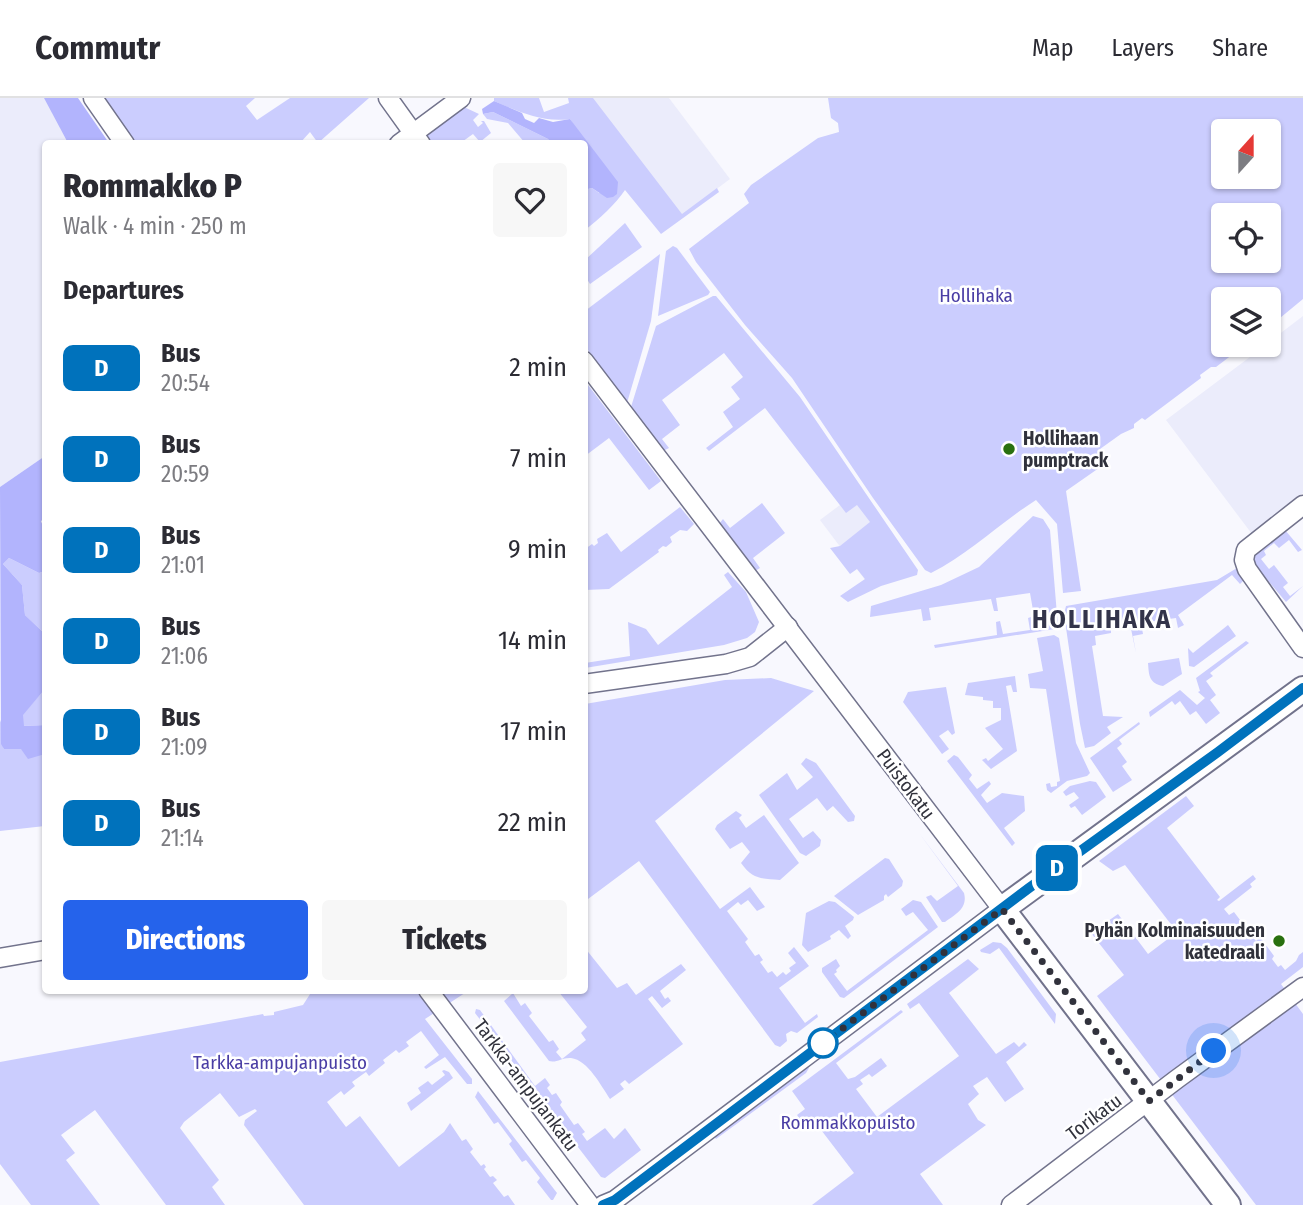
<!DOCTYPE html>
<meta charset="utf-8">
<style>
body{margin:0;font-family:"Fira Sans Condensed",sans-serif;background:#f7f7f7;color:#2b2b33;height:100vh;display:flex;flex-direction:column;font-size:26px;white-space:nowrap}
*{box-sizing:border-box;margin:0}
p{font-size:23px;color:#7c7c81}
.icon{flex:none;width:38px;height:38px;fill:none;stroke:currentColor;stroke-width:2;stroke-linecap:round;stroke-linejoin:round}
.map{position:relative;flex:1;overflow:hidden}
.side{position:absolute;left:42px;top:42px;width:546px;height:854px;display:flex;flex-direction:column;background:#fff;border-radius:7px;box-shadow:0 2px 5px #0004}
.side>*{flex:none}
.badge{padding:0 14px;border-radius:10px;font-size:24px;line-height:46px}
.needle{width:46px;rotate:21deg}
.buttons{position:absolute;left:1211px;top:21px;display:grid;gap:14px}
.buttons a{display:grid;place-items:center;width:70px;height:70px;border-radius:7px;background:#fff;box-shadow:0 2px 5px #0004;font-size:35px}
.you{position:absolute;width:35px;height:35px;margin:-18px;border:5px solid #fff;border-radius:50%;background:#1a73e8;box-shadow:0 0 0 10px #1a73e833}
.map>.badge{position:absolute;translate:-50% -50%;box-shadow:0 0 0 4px #fff}
h2{padding:0 21px;font-size:26px;line-height:63px}
.round{display:grid;place-items:center;flex:none;width:74px;height:74px;border-radius:7px;background:#f7f7f7}
.summary{display:flex;align-items:center;justify-content:space-between;height:119px;padding:0 21px}
h1{font-size:33px;font-weight:800;line-height:52px}
.button{display:flex;gap:14px;margin-top:auto;padding:14px 21px}
.button a{flex:1;height:80px;border-radius:7px;background:#2563eb;color:#fff;font-size:28px;font-weight:800;line-height:80px;text-align:center}
.button a+a{background:#f7f7f7;color:#2b2b33}
ul{padding:0;list-style:none}
li{display:flex;align-items:center;gap:21px;height:91px;padding:0 21px}
li div{flex:1}
li b{display:block;font-size:26px}
li em{font-style:normal}
li .badge{min-width:77px;font-weight:700;text-align:center}
header{display:flex;align-items:center;gap:42px;box-sizing:border-box;height:98px;padding:0 35px;background:#fff;border-bottom:2px solid #e1e1e2}
header strong{font-size:33px}
nav{display:flex;gap:38px;margin-inline-start:auto;font-size:24px}
.map>svg:first-child{display:block}
.built{fill:#ebecfb}
.green{fill:#cbcdfe;fill-rule:evenodd}
.forest{fill:#b2b4fd}
.lines{fill:none;stroke-linecap:round;stroke-linejoin:round}
.street-casing{stroke:#72738c;stroke-width:21}
.secondary-casing{stroke:#72738c;stroke-width:28}
.street{stroke:#fff;stroke-width:18}
.secondary{stroke:#fff;stroke-width:24}
.line-casing{stroke:#fff;stroke-width:16}
.line{stroke:#0072bc;stroke-width:10}
.walk{stroke:#31323c;stroke-width:7;stroke-dasharray:0 12.6}
.poi-dot{fill:#29700f;stroke:#fff;stroke-width:2.5}
.stop-dot{fill:#fff;stroke:#0072bc;stroke-width:3.5}
.labels{text-anchor:middle;dominant-baseline:central;stroke-width:5;stroke-linejoin:round;paint-order:stroke}
.park-label{font-size:19px;fill:#4a3ea5;stroke:#fff}
.poi-label{font-size:19px;font-weight:bold;fill:#31323c;stroke:#fff;text-anchor:start}
.street-label{font-size:19px;fill:#31323c;stroke:#fff}
.district-label{font-size:26px;font-weight:bold;letter-spacing:2px;fill:#33344a;stroke:#fff}
</style>
<header>
<strong>Commutr</strong>
<nav><a>Map</a><a>Layers</a><a>Share</a></nav>
</header>
<div class="map">
<svg width="1303" height="1107" viewBox="0 0 1303 1107">
<rect width="100%" height="100%" fill="#f8f8fe"/>
<!-- built -->
<g class="built">
<path d="M0,0H47L71,45L46,46L45,358L0,389Z"/>
<path d="M579,0H669L730,81L660,133Z"/>
<path d="M1303,218V395L1252,436L1166,322L1266,247H1269V244Z"/>
<path d="M857,406L902,466L869,487L820,422L840,407L846,414Z"/>
</g>
<!-- green -->
<g class="green">
<path d="M95,0H255L246,8L257,22L290,0H369L318,45L310,34L300,45L126,46Z"/>
<path d="M494,0H539L544,14L569,5L568,0H593L682,116L717,90L719,94L661,136L625,92C615,107 599,121 585,132V110L588,91L592,90L599,95L617,96L570,21C543,25 519,14 494,3Z"/>
<path d="M828,0H1303V201L1269,229V201H1223V247H1245L1216,269H1211L1200,277L1201,280L1145,322L1142,320L1134,326V330L1121,336L1100,351L1109,363L1066,393L1081,493L1063,495L1057,426L1036,402C1000,425 969,456 931,475L925,472L873,400L792,280L745,227L696,164L689,151L749,105L744,96L751,87L818,40L839,34L838,25L831,20ZM1223,33H1269V79H1223ZM1223,117H1269V163H1223Z"/>
<path d="M464,9L479,16L473,22L478,29L483,25L481,23H484L491,35L480,44L473,36L459,46L431,45L427,38V31L457,10Z"/>
<path d="M493,14L548,41L551,45H525L508,25L487,21L483,16Z"/>
<path d="M625,125L642,149L590,186L585,178V162Z"/>
<path d="M673,148L677,150L710,194L708,197L658,218L666,153Z"/>
<path d="M660,156L651,223L627,305L585,248V213Z"/>
<path d="M713,198H716L800,299L918,472L917,477L881,488L848,504L840,498L865,481L857,471L850,476L830,450L840,448L870,424L857,407L846,415L765,310L709,353L706,350L733,329L723,314L740,301L731,289L743,279L724,255L662,302L680,327L662,341L669,350L663,353L631,309L656,228Z"/>
<path d="M585,283L661,383L649,392L609,340L585,358Z"/>
<path d="M762,405L785,435L753,460L760,470L755,473L719,426L723,421L730,430Z"/>
<path d="M680,409L694,426L687,433L680,432L670,439L672,444L666,449L663,448L658,452L659,454L609,491L585,492V451L592,446L594,448L598,445L597,441L607,435L621,454Z"/>
<path d="M1033,418L1043,421L1050,432L1058,529L1055,531L935,550L934,547L997,537L996,524L1000,523L1003,536L1030,532L1028,520L1034,518L1030,495L996,500L998,513H994L991,501L929,510L931,522L923,523L921,511L870,519L871,508L941,487L979,469Z"/>
<path d="M1285,432L1302,452L1298,454L1289,442L1279,450L1274,445L1264,453L1266,457L1261,461L1269,471L1274,467L1288,485L1283,489L1290,498L1303,488L1286,504L1254,466L1256,453Z"/>
<path d="M9,460L39,475L45,473V536L25,517L22,487L3,466Z"/>
<path d="M1237,470L1244,479L1243,483L1240,486L1232,477L1178,517L1184,527L1178,530L1176,520L1141,525L1143,536L1133,538L1136,555L1130,526L1111,528V535L1095,538L1096,547L1092,548L1103,618L1123,619L1107,629L1111,635L1094,648L1085,650L1080,626L1064,516L1066,508L1217,482Z"/>
<path d="M728,474L746,494L759,524L755,534L747,540L724,547L585,570V565L630,558L628,524L646,531L658,547L732,489L724,477Z"/>
<path d="M1228,527L1236,538L1194,569L1189,568L1188,550L1193,555Z"/>
<path d="M1054,537L1059,540L1076,645L1090,675L1087,678L1067,683L1051,695L1047,692L1046,686L1050,685L1051,689L1057,688V684L1060,683L1046,591L1030,590L1028,576L1043,573L1037,540Z"/>
<path d="M1246,543L1249,545L1210,575L1213,578L1206,583L1216,597L1210,602L1220,615L1206,626L1196,613L1190,617L1180,603L1175,607L1172,603L1150,619L1149,614L1180,592L1197,607L1205,600L1198,594L1200,593L1196,580Z"/>
<path d="M1179,560L1182,576L1163,588C1149,585 1149,578 1148,565Z"/>
<path d="M1015,578L1017,594H1013L1011,587L1006,588L1017,653L991,671L982,662L986,660L988,663L1003,651L985,630L1001,622V610H993V603L983,602V599L965,597L968,585Z"/>
<path d="M771,580L814,593L655,723L720,811L750,789L765,809L757,813L748,802L741,807L738,804L727,813L748,841L745,844L755,858L759,856L763,862L760,864L768,875L772,873L777,879L783,874L786,877L791,873L789,870L796,865L788,855L794,849L809,868L779,890L805,925L817,916L818,919L797,935L791,933L786,936L787,943L780,949L775,947L639,763L584,804L585,606L725,582Z"/>
<path d="M946,589L955,635L952,637L948,632L939,638L949,651L942,656L903,604L908,594Z"/>
<path d="M45,591V627L23,628V616Z"/>
<path d="M0,622C5,632 0,642 4,651H21L45,648V728L0,733Z"/>
<path d="M1139,624L1140,626L1119,642L1122,646L1117,650L1127,664L1122,668L1132,682L1113,694L1090,660Z"/>
<path d="M954,657L958,659L972,677L969,681L977,691L989,683L991,686L981,697L987,705L1002,695L1024,698L1025,713L1004,730L1015,745L1012,748L947,663Z"/>
<path d="M806,660L816,665L855,718L854,723L848,724L833,708L827,713L817,700L789,721L803,740L813,733L821,742L820,748L806,758L800,755L759,697L787,675L797,692L813,679L801,666Z"/>
<path d="M1090,683L1096,684L1106,699L1082,717L1075,708L1071,710L1069,707L1079,700L1074,694L1066,698L1063,694L1070,688Z"/>
<path d="M1186,698L1194,708L1167,730L1220,799L1217,802L1219,803L1253,777L1256,781L1250,786L1252,789L1224,811L1229,817L1234,814L1256,843L1260,839L1274,858L1272,861L1278,869L1281,867L1285,872L1296,863L1299,857L1303,854V869L1281,886L1303,916V1107H1256L1097,898L1124,877L1091,835L1118,816L1148,856L1177,834L1125,767L1113,773L1099,763Z"/>
<path d="M736,713L742,717L739,720L746,730L764,717L799,765L780,782C761,780 753,782 741,765L750,754L742,744L730,751L715,731L717,727Z"/>
<path d="M919,735L964,795C968,810 956,816 945,824H942L926,799L931,797L937,803L958,788Z"/>
<path d="M885,760L889,761L903,783L902,788L888,799L886,796L884,798V802L858,817L834,798Z"/>
<path d="M913,802L921,804L938,829L844,900L840,899L822,874V870L836,861L840,868L836,872L837,874L834,876L847,893L928,832L913,814L906,818L901,811Z"/>
<path d="M829,803L835,804L854,819L853,822L845,828L851,838L848,841L839,832L830,838L831,841L808,854L802,847L806,815Z"/>
<path d="M993,844L1001,845L1007,850L1056,916L1055,926L999,850L990,856L981,854L980,852Z"/>
<path d="M585,850L617,890L627,885L636,897L681,866L686,872L660,893L665,901L668,899L671,903L662,910L652,898L648,901L683,946L629,986L625,982L620,986L624,991L610,1001C601,988 588,962 571,960C563,959 557,965 549,963L504,903L513,895L521,908L525,905L532,915L529,918L549,944L553,942L559,951L556,954L562,961L586,942L581,935L587,929L558,893L584,892Z"/>
<path d="M968,861L979,871L949,895L996,956L1014,944L1019,949L1024,944L1027,947L1006,964L1024,991L1005,1004L987,979L973,988L979,996L968,1006L978,1022L986,1027L920,1076L943,1107H812L854,1075L815,1024L805,1028L797,1017L805,1011L792,993L901,912L903,914L836,965L848,981L855,979L881,960L887,968L872,979L869,976L860,982L863,986L856,991L877,1019L959,958L919,905L910,911L907,906Z"/>
<path d="M312,893H468L425,921L472,981V986H467L445,959L426,971L424,969L439,957L421,933L406,944L409,948L399,955L396,952L383,962L385,965L369,978L366,974L352,984L355,988L344,997L341,993L327,1004L346,1029L360,1018L399,1069L444,1034L450,1025L462,1043L466,1041L473,1051L470,1054L481,1068L484,1066L486,1069L484,1071L490,1079L493,1078L497,1082L493,1085L504,1099L508,1097L515,1107H304L244,1027L245,1022L257,1013L255,1011L239,1019L220,995L184,1024L180,1030L219,1082L212,1089L225,1107H166L95,1012L61,1037L75,1055L66,1062L100,1107H31L0,1066V964L263,916L264,918L274,917V914L303,907Z"/>
<path d="M476,911L480,912L535,988L545,980L550,987L547,990L552,997L556,995L562,1004L560,1007L574,1027L578,1025L585,1034L582,1036L587,1043L605,1030L614,1041L625,1030L641,1052L605,1080L601,1079L475,915Z"/>
<path d="M807,968L809,970L806,975L716,1041L714,1038Z"/>
<path d="M444,972L449,974L453,980L411,1013L407,1005L421,995L418,990L428,983L432,987L445,977L442,973Z"/>
<path d="M478,993L557,1095L553,1102H551L537,1084L540,1080L526,1062L522,1064L509,1046L512,1043L498,1024L494,1026L475,999Z"/>
</g>
<!-- forest -->
<g class="forest">
<path d="M44,0H78L109,45H68Z"/>
<path d="M494,3L522,15L525,21L534,25L539,20L553,24L570,21L618,84L617,96L613,99L607,100L592,90L588,91L585,110L584,46L551,45L548,41L493,14L483,16L482,11Z"/>
<path d="M45,358V420L41,423L45,434V473L39,475L9,460L3,466L22,487L25,517L45,536V591L23,617L24,628L45,627V656L28,661L21,651H4L1,646L0,389Z"/>
</g>
<g class="lines">
<defs>
<g id="street">
<path d="M93,0L125,46"/>
<path d="M388,0L421,46"/>
<path d="M399,46L461,0"/>
<path d="M584,263L1002,811L615,1102L603,1107"/>
<path d="M1303,407L1246,452L1244,462L1247,471L1303,550"/>
<path d="M584,586L726,566L750,559L788,529"/>
<path d="M0,860L46,852"/>
<path d="M428,892L590,1107"/>
<path d="M1011,1107L1177,981L1303,889"/>
</g>
<path id="secondary" d="M1228,1107L1002,811L1303,591"/>
</defs>
<!-- street casing -->
<use href="#street" class="street-casing"/>
<!-- secondary casing -->
<use href="#secondary" class="secondary-casing"/>
<!-- street -->
<use href="#street" class="street"/>
<!-- secondary -->
<use href="#secondary" class="secondary"/>
</g>
<g class="lines">
<defs>
<path id="line" d="M603,1107L615,1102L1029,790L1218,654L1303,590"/>
</defs>
<!-- line casing -->
<use href="#line" class="line-casing"/>
<!-- line -->
<use href="#line" class="line"/>
<!-- walk -->
<path class="walk" d="M823,945L1002,811L1149,1003L1214,953"/>
</g>
<!-- markers -->
<g class="poi-dot">
<circle cx="1009" cy="351" r="7"/>
<circle cx="1279" cy="843" r="7"/>
</g>
<circle class="stop-dot" cx="823" cy="945" r="14"/>
<g class="labels">
<!-- park labels -->
<g class="park-label">
<text x="976" y="197">Hollihaka</text>
<text x="280" y="964">Tarkka-ampujanpuisto</text>
<text x="848" y="1024">Rommakkopuisto</text>
</g>
<!-- poi labels -->
<g class="poi-label">
<text x="1023" y="340">Hollihaan<tspan x="1023" dy="22">pumptrack</tspan></text>
<text x="1265" y="832" text-anchor="end">Pyhän Kolminaisuuden<tspan x="1265" dy="22">katedraali</tspan></text>
</g>
<!-- street labels -->
<g class="street-label">
<text transform="translate(906 686) rotate(53)">Puistokatu</text>
<text transform="translate(526 987) rotate(53)">Tarkka-ampujankatu</text>
<text transform="translate(1094 1019) rotate(-37)">Torikatu</text>
</g>
<!-- district labels -->
<g class="district-label">
<text x="1102" y="521">HOLLIHAKA</text>
</g>
</g>
</svg>
<div class="buttons">
<a><svg class="needle" viewBox="-14 -14 28 28"><path d="M0-13l5 13h-10z" fill="#e53935"/><path d="M0 13l5-13h-10z" fill="#7c7c81"/></svg></a>
<a><svg class="icon" aria-label="locate" viewBox="0 0 24 24"><circle cx="12" cy="12" r="6"/><path d="M12 2v4M12 18v4M2 12h4M18 12h4"/></svg></a>
<a><svg class="icon" aria-label="layers" viewBox="0 0 24 24"><path d="M12 4l9 5-9 5-9-5zM3 14l9 5 9-5"/></svg></a>
</div>
<div class="you" style="left:1214px;top:953px"></div>
<b class="badge" style="left:1057px;top:770px;background:#0072bc;color:#fff">D</b>
<section class="side">
<div class="summary"><div><h1>Rommakko P</h1><p>Walk · 4 min · 250 m</p></div><a class="round"><svg class="icon" aria-label="heart" viewBox="0 0 24 24"><path d="M12 20l-8-8c-3-5 5-10 8-4 3-6 11-1 8 4z"/></svg></a></div>
<h2>Departures</h2>
<ul>
<li><span class="badge" style="background:#0072bc;color:#fff">D</span><div><b>Bus</b><p>20:54</p></div><em>2 min</em></li>
<li><span class="badge" style="background:#0072bc;color:#fff">D</span><div><b>Bus</b><p>20:59</p></div><em>7 min</em></li>
<li><span class="badge" style="background:#0072bc;color:#fff">D</span><div><b>Bus</b><p>21:01</p></div><em>9 min</em></li>
<li><span class="badge" style="background:#0072bc;color:#fff">D</span><div><b>Bus</b><p>21:06</p></div><em>14 min</em></li>
<li><span class="badge" style="background:#0072bc;color:#fff">D</span><div><b>Bus</b><p>21:09</p></div><em>17 min</em></li>
<li><span class="badge" style="background:#0072bc;color:#fff">D</span><div><b>Bus</b><p>21:14</p></div><em>22 min</em></li>
</ul>
<div class="button"><a>Directions</a><a>Tickets</a></div>
</section>
</div>
